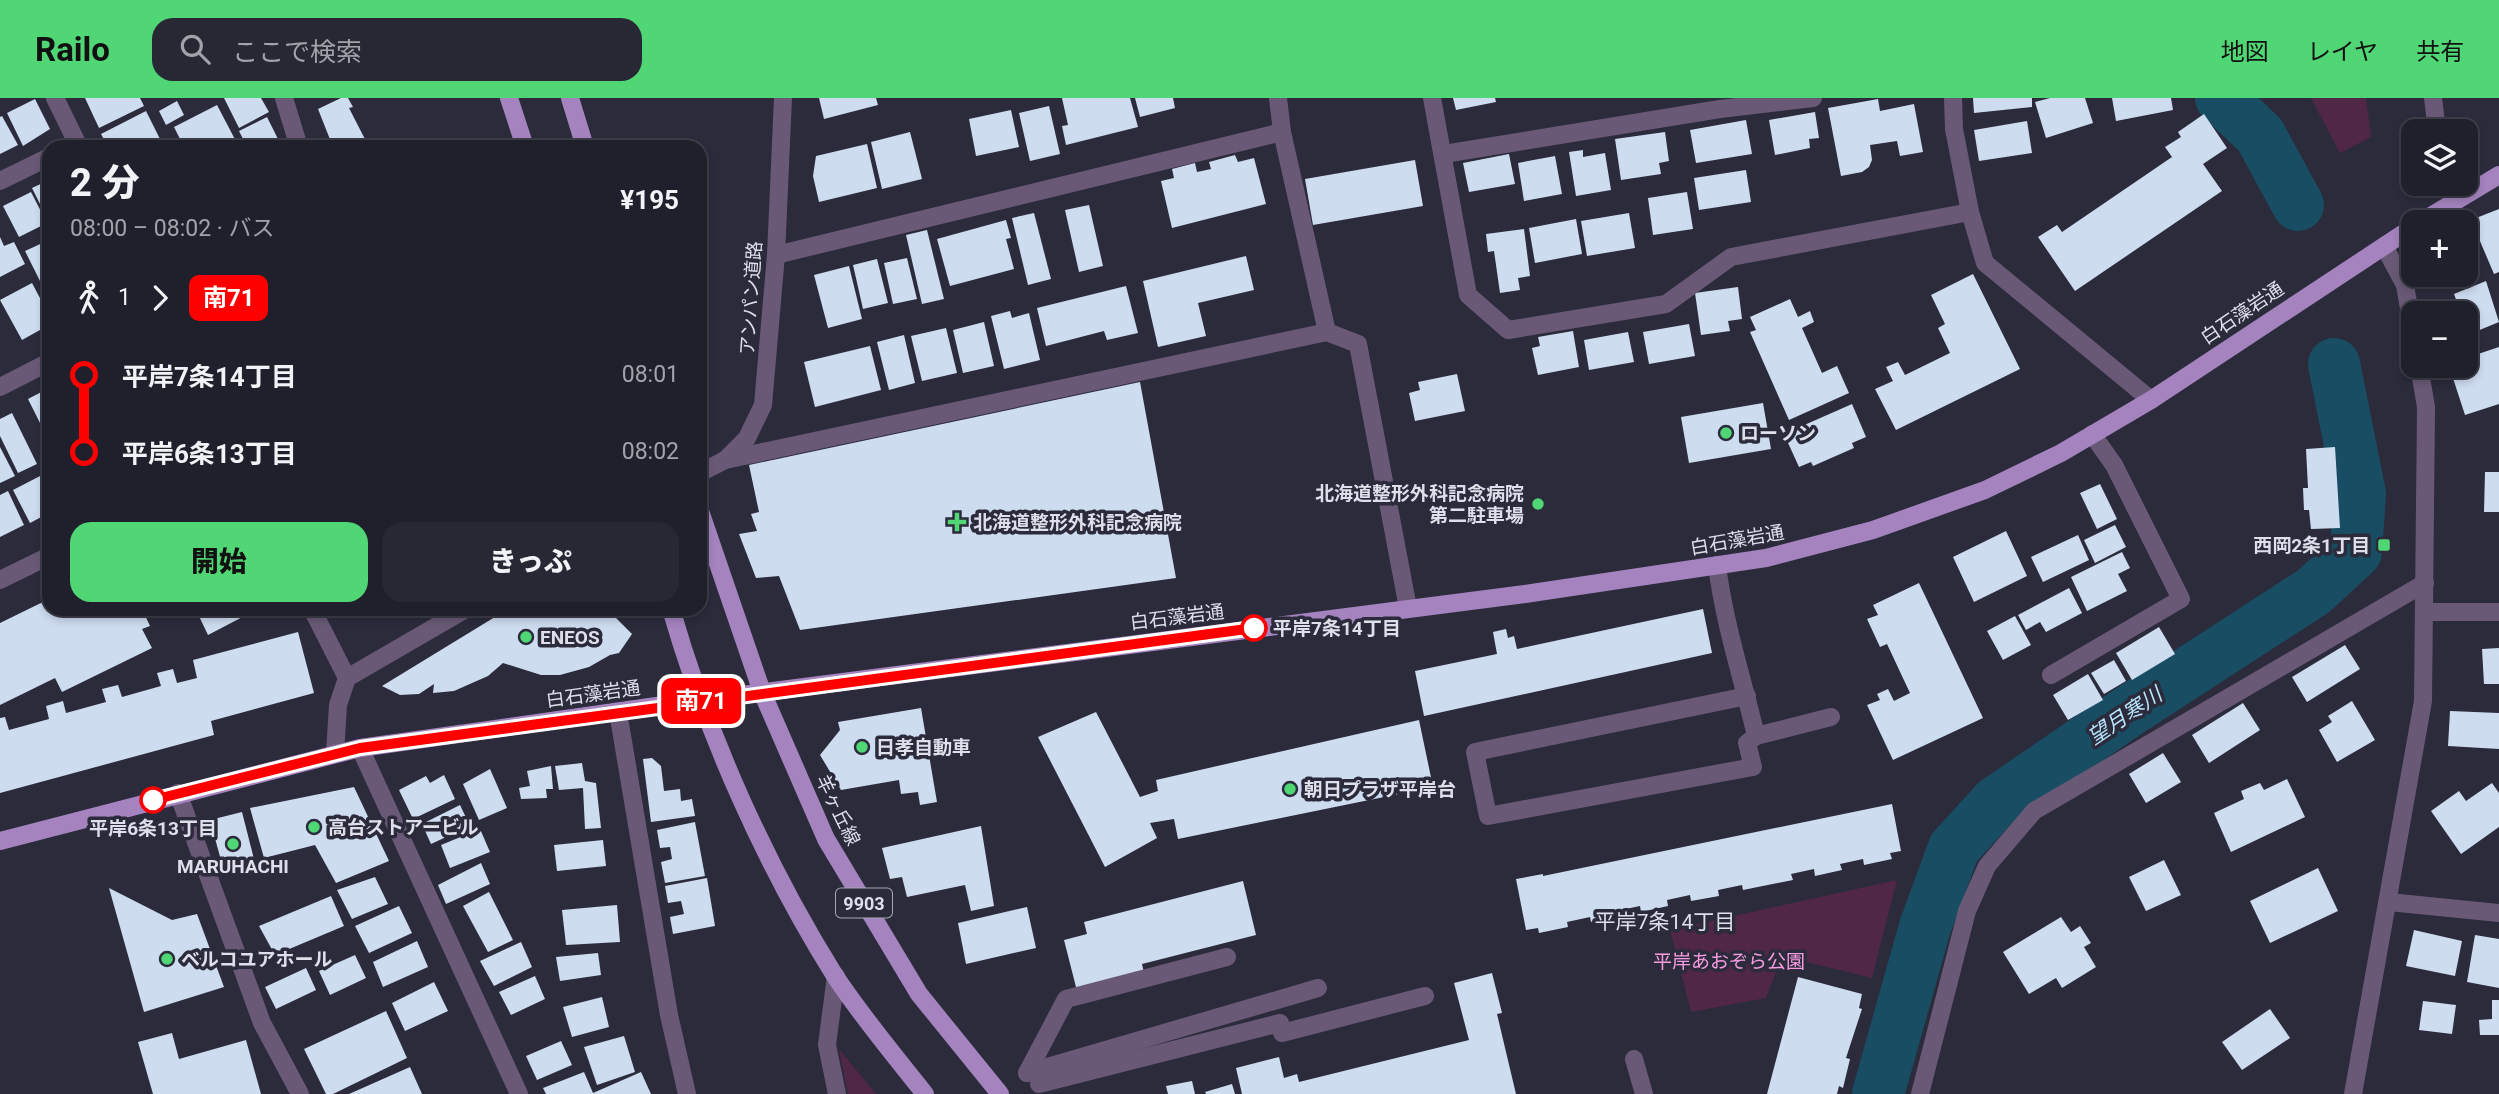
<!DOCTYPE html>
<html lang="ja">
<meta charset="utf-8">
<style>
body{margin:0;font-family:Roboto,"Noto Sans JP",sans-serif;background:#282835;color:#f1f3f6;height:100vh;display:flex;flex-direction:column;font-size:26px;white-space:nowrap}
*{box-sizing:border-box;margin:0}
p{font-size:23px;color:#a2a3aa}
.icon{flex:none;width:38px;height:38px;fill:none;stroke:currentColor;stroke-width:2;stroke-linecap:round;stroke-linejoin:round}
.map{position:relative;flex:1;overflow:hidden}
.side{position:absolute;left:42px;top:42px;width:665px;height:476px;display:flex;flex-direction:column;background:#20202d;border-radius:21px;box-shadow:0 4px 10px #0003,0 0 0 2px #3d3e49}
.side>*{flex:none}
.badge{padding:0 14px;border-radius:10px;font-size:24px;line-height:46px}
.fabs{position:absolute;left:2401px;top:21px;display:grid;gap:14px}
.fabs a{display:grid;place-items:center;width:77px;height:77px;border-radius:14px;background:#20202d;box-shadow:0 4px 10px #0003,0 0 0 2px #3d3e49;font-size:35px}
.map>.badge{position:absolute;translate:-50% -50%;box-shadow:0 0 0 4px #fff}
.legs{display:flex;align-items:center;gap:10px;height:77px;padding:0 28px;font-size:23px}
.legs p{margin-inline-start:auto}
.head{display:flex;align-items:center;justify-content:space-between;height:119px;padding:0 28px}
h1{font-size:38px;font-weight:800;line-height:52px}
.action{display:flex;gap:14px;margin-top:auto;padding:14px 28px}
.action a{flex:1;height:80px;border-radius:21px;background:#50d674;color:#111;font-size:28px;font-weight:800;line-height:80px;text-align:center}
.action a+a{background:#282835;color:#f1f3f6}
ul{padding:0 28px;list-style:none}
li{display:flex;align-items:center;gap:24px;height:77px;font-size:26px}
li i{display:grid;place-items:center;width:10px;height:100%;margin:0 9px;background:currentColor}
li i::after{content:'';width:18px;height:18px;margin:-9px;border:5px solid;border-radius:50%;background:#20202d}
li p{margin-inline-start:auto}
li:first-child i{background:linear-gradient(#0000 50%,currentColor 0)}
li:last-child i{background:linear-gradient(currentColor 50%,#0000 0)}
header{display:flex;align-items:center;gap:42px;box-sizing:border-box;height:98px;padding:0 35px;background:#50d674;color:#111}
header strong{font-size:33px}
nav{display:flex;gap:38px;margin-inline-start:auto;font-size:24px}
.search{width:490px;height:63px;background:#282835;display:flex;align-items:center;gap:18px;box-sizing:border-box;padding:0 24px;border-radius:21px;color:#a2a3aa;font-size:26px}
.map>svg:first-child{display:block}
.green{fill:#512748}
.lines{fill:none;stroke-linecap:round;stroke-linejoin:round}
.river{stroke:#184d63;stroke-width:52}
.building{fill:#cedcf0}
.minor{stroke:#695976;stroke-width:18}
.major{stroke:#a483be;stroke-width:18}
.line-1-casing{stroke:#fff;stroke-width:16}
.line-1{stroke:#f00;stroke-width:10}
.poi-dot{fill:#50d674;stroke:#2b2b3c;stroke-width:2.5}
.stop-1-dot{fill:#fff;stroke:#f00;stroke-width:3.5}
.labels{text-anchor:middle;dominant-baseline:central;stroke-width:7;stroke-linejoin:round;paint-order:stroke}
.shield{fill:#2b2b3c;stroke:#a9a9b6;stroke-width:2}
.shield-label{font-size:18px;font-weight:bold;fill:#dfdfeb}
.street-label{font-size:19px;fill:#dfdfeb;stroke:#2b2b3c}
.poi-label{font-size:19px;font-weight:bold;fill:#dfdfeb;stroke:#2b2b3c;text-anchor:start}
.stop-label{font-size:19px;font-weight:bold;fill:#dfdfeb;stroke:#2b2b3c;text-anchor:start}
.park-label{font-size:19px;fill:#f89ce2;stroke:#2b2b3c}
.water-label{font-size:21px;font-style:italic;fill:#b8e5fb;stroke:#2b2b3c}
.neighbourhood-label{font-size:21px;fill:#dfdfeb;stroke:#2b2b3c}
</style>
<header>
<strong>Railo</strong>
<div class="search"><svg class="icon" aria-label="search" viewBox="0 0 24 24"><circle cx="10" cy="10" r="6"/><path d="M15 15l6 6"/></svg>ここで検索</div>
<nav><a>地図</a><a>レイヤ</a><a>共有</a></nav>
</header>
<div class="map">
<svg width="2499" height="996" viewBox="0 0 2499 996">
<rect width="100%" height="100%" fill="#2b2b3c"/>
<!-- green -->
<g class="green">
<path d="M2311,0H2366L2371,39L2340,55Z"/>
<path d="M1897,782L1872,880L1782,858L1766,900L1691,914L1670,832Z"/>
<path d="M839,951L876,996H848Z"/>
</g>
<g class="lines">
<!-- river -->
<g class="river">
<path d="M2221,0L2260,37L2298,107"/>
<path d="M1878,996L1925,829L1954,750L1996,704L2129,613L2314,493L2356,454L2360,396L2334,266"/>
</g>
</g>
<!-- building -->
<g class="building">
<path d="M85,0H140L144,8L99,30Z"/>
<path d="M224,0H261L269,14L239,30Z"/>
<path d="M341,0H348L353,9L349,10L368,47L333,49L318,11Z"/>
<path d="M819,0H876L878,7L824,21Z"/>
<path d="M1062,0H1130L1138,29L1066,47L1062,28L1068,27Z"/>
<path d="M1135,0H1173L1175,10L1140,19Z"/>
<path d="M1453,0H1495L1496,4L1456,12Z"/>
<path d="M1973,0H2032V9L1974,15Z"/>
<path d="M2050,0H2085L2093,25L2046,40L2035,4Z"/>
<path d="M2112,0H2171L2173,12L2116,23Z"/>
<path d="M35,1L50,31L23,48L7,15Z"/>
<path d="M1878,1L1880,13L1914,6L1923,54L1900,58L1897,43L1870,47L1872,62L1869,69L1862,74L1841,78L1828,10Z"/>
<path d="M177,3L184,17L166,27L159,13Z"/>
<path d="M217,7L239,49H184L174,29Z"/>
<path d="M1049,8L1060,56L1030,63L1019,15Z"/>
<path d="M1011,12L1019,49L976,58L969,21Z"/>
<path d="M146,13L161,43L149,49H108L101,36Z"/>
<path d="M1815,14L1819,40L1809,41L1810,50L1775,57L1769,22Z"/>
<path d="M2204,16L2227,50L2203,66L2222,93L2075,193L2038,139L2057,127L2062,134L2172,59L2165,49L2181,39L2178,34Z"/>
<path d="M2,18L18,47L0,56V19Z"/>
<path d="M267,19L279,43L267,49H247L239,33Z"/>
<path d="M1746,22L1752,56L1696,65L1690,32Z"/>
<path d="M2027,23L2032,55L1979,63L1974,32Z"/>
<path d="M910,34L922,81L882,91L871,44Z"/>
<path d="M1665,34L1669,63L1659,65L1661,76L1621,82L1615,41Z"/>
<path d="M867,46L877,90L819,104L813,78L816,58Z"/>
<path d="M1583,52V59L1605,55L1611,92L1576,98L1569,54Z"/>
<path d="M1509,56L1515,86L1469,94L1463,65Z"/>
<path d="M1235,57L1238,64L1254,60L1266,106L1172,130L1161,83L1174,80L1172,71L1195,65L1197,74L1211,71L1209,64Z"/>
<path d="M1555,58L1562,96L1524,103L1518,65Z"/>
<path d="M1415,62L1423,108L1313,127L1305,81Z"/>
<path d="M1746,72L1751,104L1699,112L1694,80Z"/>
<path d="M49,82V124L32,90Z"/>
<path d="M31,94L47,125L19,139L3,108Z"/>
<path d="M1687,94L1693,131L1653,137L1648,100Z"/>
<path d="M1089,107L1103,168L1079,174L1065,112Z"/>
<path d="M2499,111V174L2494,176L2471,122Z"/>
<path d="M1034,115L1051,181L1028,187L1012,120Z"/>
<path d="M1629,115L1635,150L1587,158L1581,123Z"/>
<path d="M1576,121L1582,156L1535,165L1529,130Z"/>
<path d="M1006,122L1011,140L1006,141L1014,171L950,188L937,141Z"/>
<path d="M1524,131L1530,178L1518,180L1520,192L1500,195L1494,153L1488,154L1486,136Z"/>
<path d="M927,132L944,201L922,206L906,137Z"/>
<path d="M0,139L4,148L14,144L25,166L0,179Z"/>
<path d="M49,142V179L40,183L25,153Z"/>
<path d="M1246,158L1254,192L1198,205L1206,238L1158,249L1143,183Z"/>
<path d="M907,160L917,201L893,206L884,165Z"/>
<path d="M877,161L888,205L863,211L853,167Z"/>
<path d="M849,168L862,221L828,230L814,177Z"/>
<path d="M1973,176L2020,271L1896,332L1875,291L1893,283L1886,269L1898,264L1905,277L1950,255L1938,230L1945,226L1931,197Z"/>
<path d="M2486,183L2499,224L2470,236L2466,215H2461L2454,196Z"/>
<path d="M32,185L49,217V227L22,242L0,202Z"/>
<path d="M1126,188L1138,235L1107,242L1104,233L1046,248L1037,210Z"/>
<path d="M1738,189L1742,221L1728,223L1730,233L1701,237L1695,195Z"/>
<path d="M1790,201L1798,219L1810,213L1814,224L1802,230L1822,275L1837,268L1849,295L1789,322L1750,234L1756,232L1750,219Z"/>
<path d="M1010,213L1012,220L1029,215L1040,262L1004,271L991,218Z"/>
<path d="M984,224L994,268L963,275L953,232Z"/>
<path d="M1689,226L1695,258L1649,266L1643,234Z"/>
<path d="M946,230L957,275L922,283L911,238Z"/>
<path d="M1573,233L1579,269L1538,277L1532,250L1540,248L1538,239Z"/>
<path d="M1628,234L1634,264L1589,272L1584,242Z"/>
<path d="M904,237L915,285L889,292L877,244Z"/>
<path d="M870,248L881,292L815,309L804,264Z"/>
<path d="M2499,249V306L2465,317L2449,268H2466V260Z"/>
<path d="M1457,276L1465,313L1415,323L1409,295L1420,292L1418,284Z"/>
<path d="M1140,284L1176,480L800,532L779,478L756,480L739,436L757,433L751,416L759,414L749,367Z"/>
<path d="M49,290V320L40,325L28,301Z"/>
<path d="M1763,305L1771,351L1689,365L1681,319Z"/>
<path d="M1852,306L1866,339L1852,345L1854,350L1813,368L1811,364L1799,369L1784,336Z"/>
<path d="M12,315L37,366L18,375L0,338V321Z"/>
<path d="M0,349L15,378L0,385Z"/>
<path d="M2335,349L2340,430L2311,431L2309,412H2304L2303,390H2308L2306,351Z"/>
<path d="M2485,374H2499V414H2484Z"/>
<path d="M42,377L49,391V415L30,425L13,392Z"/>
<path d="M2100,386L2117,421L2097,431L2080,395Z"/>
<path d="M8,393L24,427L0,439V397Z"/>
<path d="M2115,427L2126,449L2095,465L2084,442Z"/>
<path d="M2006,433L2027,478L1974,504L1953,459Z"/>
<path d="M2078,437L2089,462L2043,484L2031,459Z"/>
<path d="M2122,454L2130,470L2118,476L2127,493L2087,513L2071,479Z"/>
<path d="M1919,485L1983,620L1893,662L1867,607L1880,602L1877,596L1888,591L1894,603L1910,595L1887,546L1880,549L1867,521L1878,517L1873,507Z"/>
<path d="M2069,490L2082,515L2046,534L2040,524L2026,532L2018,517Z"/>
<path d="M49,501V511H142L150,528L142,531L152,550L62,594L55,580L0,607V525Z"/>
<path d="M180,511H258L208,537L197,514L185,520Z"/>
<path d="M508,511H607L632,536L619,555L610,557L589,569L560,577H541L503,565L488,578L454,593L433,595L434,586L419,596L400,597L382,588Z"/>
<path d="M1703,511L1712,555L1424,618L1415,573L1497,556L1493,534L1506,531L1508,540L1514,538L1517,551Z"/>
<path d="M2015,518L2031,547L2003,562L1987,533Z"/>
<path d="M2159,529L2175,556L2132,582L2116,555Z"/>
<path d="M298,534L314,595L211,623L214,637L0,695V620L5,619L9,632L49,621L46,608L63,603L66,615L106,604L102,591L118,587L122,599L161,588L157,575L173,571L177,585L197,580L193,562Z"/>
<path d="M2345,547L2360,571L2307,604L2292,579Z"/>
<path d="M2499,550V586H2484L2482,551Z"/>
<path d="M2114,562L2126,583L2104,596L2091,575Z"/>
<path d="M2088,576L2103,602L2068,622L2053,597Z"/>
<path d="M2352,603L2375,642L2337,664L2319,632L2332,624L2328,618Z"/>
<path d="M2243,605L2260,632L2209,665L2192,637Z"/>
<path d="M921,610L937,704L920,707L918,694L901,696L899,682L841,692L820,657L840,632L838,624Z"/>
<path d="M2450,613L2499,615V651L2448,648Z"/>
<path d="M1096,614L1140,699L1158,693L1156,682L1419,622L1433,689L1178,741L1174,721L1150,725L1157,740L1105,769L1038,639Z"/>
<path d="M2163,655L2181,684L2146,705L2129,676Z"/>
<path d="M652,660L661,668L664,693L680,691L681,703L692,701L695,718L651,724L643,661Z"/>
<path d="M582,665L585,683L596,685L601,730L585,731L583,690L559,692L555,668Z"/>
<path d="M551,668L553,691H546L547,700L521,701L519,690L530,688L527,673Z"/>
<path d="M490,671L507,710L479,722L463,686Z"/>
<path d="M444,677L455,701L413,721L399,692L426,678L430,685Z"/>
<path d="M2287,681L2305,719L2231,754L2214,715L2244,701L2241,693L2260,685L2264,692Z"/>
<path d="M2492,685L2499,695V729L2461,756L2431,713L2459,693L2466,703Z"/>
<path d="M354,689L389,763L336,785L315,747L264,760L250,710Z"/>
<path d="M1892,706L1901,753L1890,755L1892,761L1864,767L1863,761L1840,766L1842,772L1815,778L1814,771L1791,776L1793,782L1743,792L1742,787L1718,792L1719,798L1691,803L1690,797L1667,802L1668,808L1641,814L1640,808L1616,813L1617,818L1591,824L1590,819L1567,824L1568,829L1539,835L1538,830L1526,832L1516,781L1543,776V778Z"/>
<path d="M460,707L470,728L431,746L422,726Z"/>
<path d="M242,714L256,769L225,777L210,722Z"/>
<path d="M695,724L705,778L665,785L661,764L672,761L670,749L660,750L657,732Z"/>
<path d="M981,728L994,808L971,813L965,787L907,799L902,779L890,781L882,750Z"/>
<path d="M480,731L490,754L450,770L441,747Z"/>
<path d="M603,742L606,768L557,773L554,747Z"/>
<path d="M2164,762L2181,797L2146,813L2129,779Z"/>
<path d="M481,765L490,786L446,806L438,787Z"/>
<path d="M2318,770L2338,813L2270,845L2250,803Z"/>
<path d="M375,779L388,806L352,821L337,792Z"/>
<path d="M707,780L715,828L673,836L670,819L684,816L681,803L668,805L665,788Z"/>
<path d="M1243,783L1256,837L1142,866L1144,875L1077,893L1064,842L1087,836L1084,824Z"/>
<path d="M109,790L172,822L197,816L224,889L144,914Z"/>
<path d="M489,794L513,842L488,854L463,808Z"/>
<path d="M331,798L344,828L275,857L259,828Z"/>
<path d="M617,807L620,844L566,847L562,812Z"/>
<path d="M399,808L412,835L369,855L355,828Z"/>
<path d="M1027,809L1036,850L966,866L958,825Z"/>
<path d="M2061,819L2071,834L2080,828L2091,845L2084,849L2096,869L2062,890L2056,880L2029,896L2003,854Z"/>
<path d="M2414,832L2462,843L2455,878L2406,868Z"/>
<path d="M2475,837L2499,841V890L2467,884Z"/>
<path d="M417,843L428,869L383,889L373,864Z"/>
<path d="M521,844L532,869L494,888L480,863Z"/>
<path d="M598,855L601,877L560,883L556,859Z"/>
<path d="M355,857L366,880L330,897L319,873Z"/>
<path d="M306,870L316,892L276,911L265,889Z"/>
<path d="M1492,875L1502,915L1497,916L1516,996H1242L1236,970L1279,959L1284,980L1297,976L1299,984L1469,942L1454,885Z"/>
<path d="M535,878L545,901L511,917L499,894Z"/>
<path d="M1798,879L1862,896L1859,910L1862,911L1846,960L1850,961L1843,990L1839,988L1837,996H1767Z"/>
<path d="M434,884L448,913L405,933L392,905Z"/>
<path d="M602,899L609,929L572,939L563,909Z"/>
<path d="M2492,902H2499V937H2480L2479,922L2492,921Z"/>
<path d="M2423,903L2456,907L2452,936L2419,932Z"/>
<path d="M2270,911L2290,940L2242,972L2222,944Z"/>
<path d="M386,913L407,960L333,996H326L304,951Z"/>
<path d="M172,935L179,961L246,942L261,996H153L138,944Z"/>
<path d="M624,938L635,974L597,987L584,949Z"/>
<path d="M561,943L572,967L537,982L526,958Z"/>
<path d="M410,969L422,996H349Z"/>
<path d="M584,974L593,995L641,974L651,996H546L543,990Z"/>
<path d="M1192,983L1195,996H1168L1166,988Z"/>
<path d="M1232,986L1235,996H1206L1205,994Z"/>
</g>
<g class="lines">
<!-- minor -->
<g class="minor">
<path d="M55,0L79,49"/>
<path d="M284,0L299,49"/>
<path d="M1278,0L1282,34L1327,234L1358,246L1408,510"/>
<path d="M1432,0L1468,197L1508,232L1666,206L1731,159L1970,114"/>
<path d="M1953,0L1954,31L1970,114L1985,165L2151,302"/>
<path d="M2433,0L2437,33"/>
<path d="M1444,56L1720,11L1813,0"/>
<path d="M0,83L49,59"/>
<path d="M2453,86L2458,100"/>
<path d="M2384,148L2405,187L2413,234"/>
<path d="M776,157L1282,34"/>
<path d="M0,289L49,264"/>
<path d="M725,362L1327,234"/>
<path d="M700,375L725,362L747,340L763,307L776,157L783,0"/>
<path d="M1717,467C1724,525 1743,582 1756,638L1747,645L1753,669L1488,718L1475,654L1747,598"/>
<path d="M0,482L49,458"/>
<path d="M312,511L347,580"/>
<path d="M2424,514H2499"/>
<path d="M2051,577L2181,501L2114,367L2092,336"/>
<path d="M618,614L669,917L687,996"/>
<path d="M1756,638L1831,619"/>
<path d="M360,650L519,996"/>
<path d="M335,655L338,607L347,580L466,511"/>
<path d="M178,695L262,925L300,996"/>
<path d="M2389,804L2499,815"/>
<path d="M836,878L827,947L837,996"/>
<path d="M1634,961L1644,996"/>
<path d="M1027,975L1318,890"/>
<path d="M1027,975L1066,901L1227,859"/>
<path d="M1039,986L1280,925L1282,935L1425,898"/>
<path d="M1920,996L1967,813L1987,768L2034,713L2425,485"/>
<path d="M2353,996L2423,603L2426,309L2419,268"/>
</g>
<!-- major -->
<g class="major">
<path d="M509,0L525,49"/>
<path d="M570,0L585,49"/>
<path d="M2421,124L2499,77"/>
<path d="M700,413L762,594L826,741L919,896L1000,996"/>
<path d="M671,511C707,636 766,768 835,878C862,919 895,958 925,996"/>
<path d="M0,743L360,650L649,609L1525,496L1766,460L1873,432L1985,392L2061,355L2151,302L2413,129"/>
</g>
</g>
<g class="lines">
<defs>
<path id="line-1" d="M153,702L360,650L1254,530"/>
</defs>
<!-- line-1 casing -->
<use href="#line-1" class="line-1-casing"/>
<!-- line-1 -->
<use href="#line-1" class="line-1"/>
</g>
<!-- markers -->
<g class="poi-dot">
<circle cx="1726" cy="335" r="7"/>
<circle cx="1538" cy="406" r="7"/>
<path d="M953.5 413.5h7v7h7v7h-7v7h-7v-7h-7v-7h7z"/>
<rect x="2377" y="440" width="14" height="14" rx="3.5"/>
<circle cx="526" cy="539" r="7"/>
<circle cx="862" cy="649" r="7"/>
<circle cx="1290" cy="691" r="7"/>
<circle cx="314" cy="729" r="7"/>
<circle cx="233" cy="746" r="7"/>
<circle cx="167" cy="861" r="7"/>
</g>
<g class="stop-1-dot">
<circle cx="1254" cy="530" r="12"/>
<circle cx="153" cy="702" r="12"/>
</g>
<g class="labels">
<!-- shield labels -->
<rect class="shield" x="836" y="790.5" width="56" height="29" rx="5"/>
<g class="shield-label">
<text x="864" y="805">9903</text>
</g>
<!-- street labels -->
<g class="street-label">
<text transform="translate(751 200) rotate(-86)">アンパン道路</text>
<text transform="translate(2242 215) rotate(-34)">白石藻岩通</text>
<text transform="translate(1737 442) rotate(-10)">白石藻岩通</text>
<text transform="translate(1177 519) rotate(-7)">白石藻岩通</text>
<text transform="translate(593 596) rotate(-8)">白石藻岩通</text>
<text transform="translate(838 712) rotate(64)">羊ヶ丘線</text>
</g>
<!-- poi labels -->
<g class="poi-label">
<text x="1740" y="335">ローソン</text>
<text x="1524" y="395" text-anchor="end">北海道整形外科記念病院<tspan x="1524" dy="22">第二駐車場</tspan></text>
<text x="973" y="424">北海道整形外科記念病院</text>
<text x="2370" y="447" text-anchor="end">西岡2条1丁目</text>
<text x="540" y="539">ENEOS</text>
<text x="876" y="649">日孝自動車</text>
<text x="1304" y="691">朝日プラザ平岸台</text>
<text x="328" y="729">高台ストアービル</text>
<text x="233" y="768" text-anchor="middle">MARUHACHI</text>
<text x="181" y="861">ベルコユアホール</text>
</g>
<!-- stop labels -->
<g class="stop-label">
<text x="1273" y="530">平岸7条14丁目</text>
<text x="153" y="730" text-anchor="middle">平岸6条13丁目</text>
</g>
<!-- park labels -->
<g class="park-label">
<text x="1729" y="863">平岸あおぞら公園</text>
</g>
<!-- water labels -->
<g class="water-label">
<text transform="translate(2125 618) rotate(-34)">望月寒川</text>
</g>
<!-- neighbourhood labels -->
<g class="neighbourhood-label">
<text x="1665" y="824">平岸7条14丁目</text>
</g>
</g>
</svg>
<div class="fabs">
<a><svg class="icon" aria-label="layers" viewBox="0 0 24 24"><path d="M12 4l9 5-9 5-9-5zM3 14l9 5 9-5"/></svg></a>
<a>+</a>
<a>−</a>
</div>
<b class="badge" style="left:701px;top:603px;background:#f00;color:#fff">南71</b>
<section class="side">
<div class="head"><div><h1>2 分</h1><p>08:00 – 08:02 · バス</p></div><b>¥195</b></div>
<div class="legs"><svg class="icon" aria-label="walk" viewBox="0 0 24 24"><circle cx="13" cy="4" r="2"/><path d="M13 8l-2 6 4 7M11 14l-3 7M7 12l3-4h3l4 4"/></svg>1<svg class="icon" aria-label="forward" viewBox="0 0 24 24"><path d="M9 5l7 7-7 7"/></svg><b class="badge" style="background:#f00;color:#fff">南71</b></div>
<ul>
<li><i style="color:#f00"></i><b>平岸7条14丁目</b><p>08:01</p></li>
<li><i style="color:#f00"></i><b>平岸6条13丁目</b><p>08:02</p></li>
</ul>
<div class="action"><a>開始</a><a>きっぷ</a></div>
</section>
</div>
